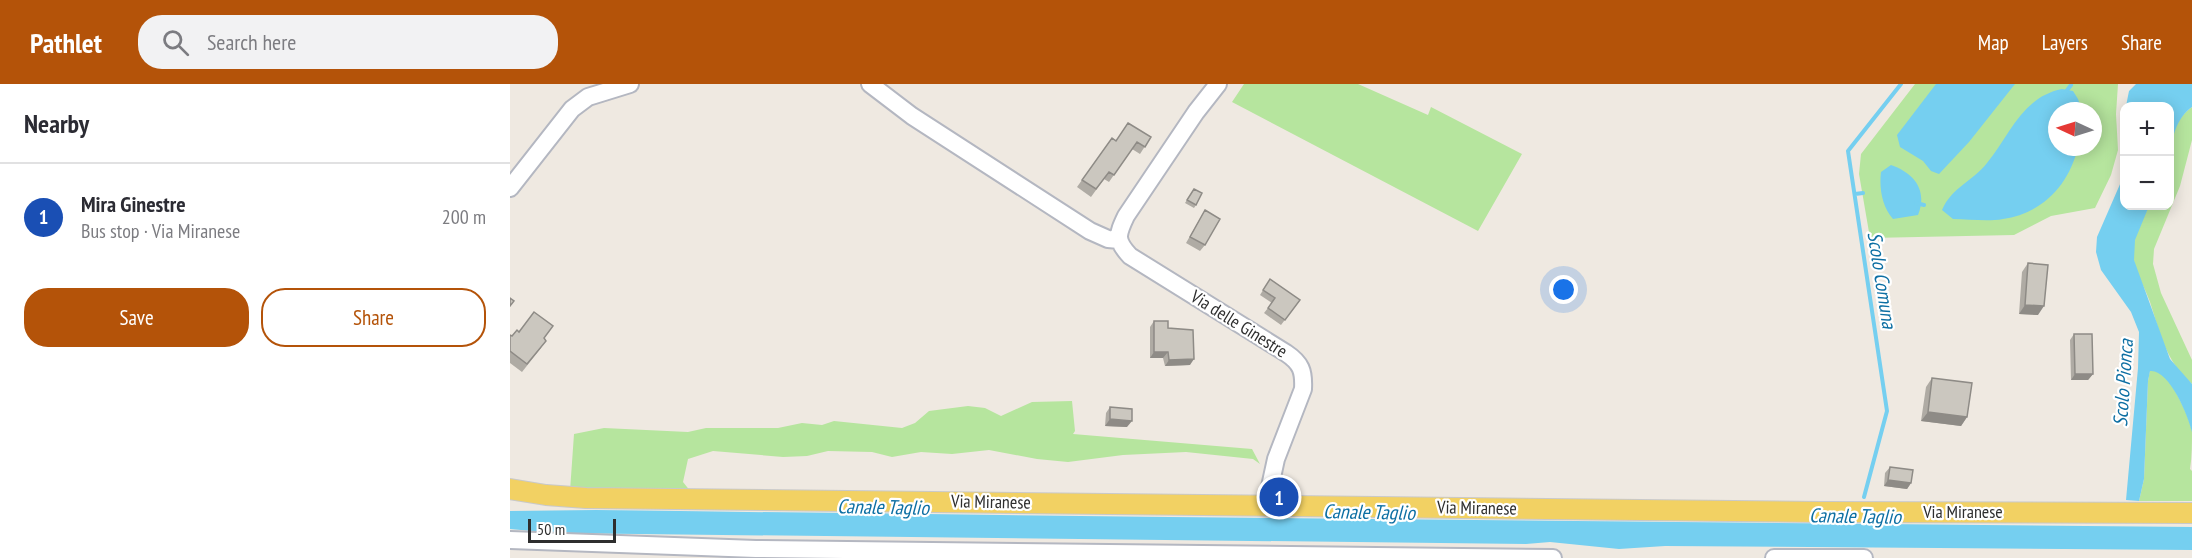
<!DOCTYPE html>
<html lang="en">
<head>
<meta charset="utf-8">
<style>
  :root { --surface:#fff; --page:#f2f2f3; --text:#2b2b33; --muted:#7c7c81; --line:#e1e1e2; --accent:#b45309 }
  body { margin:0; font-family:"PT Sans Narrow",sans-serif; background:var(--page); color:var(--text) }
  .controls { position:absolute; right:18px; top:18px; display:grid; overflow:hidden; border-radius:12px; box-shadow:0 3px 15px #0003 }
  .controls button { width:54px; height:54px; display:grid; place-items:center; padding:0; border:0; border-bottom:2px solid var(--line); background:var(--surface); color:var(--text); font:30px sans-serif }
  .compass { position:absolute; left:1538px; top:18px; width:54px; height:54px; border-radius:50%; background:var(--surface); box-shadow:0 3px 15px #0003; rotate:274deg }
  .scale { position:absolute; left:18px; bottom:15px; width:88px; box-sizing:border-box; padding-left:6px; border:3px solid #2e2e2e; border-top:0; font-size:16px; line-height:21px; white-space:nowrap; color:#2e2e2e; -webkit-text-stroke:4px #fff; paint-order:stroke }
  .you { position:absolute; left:1054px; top:206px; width:21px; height:21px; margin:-15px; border:4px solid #fff; border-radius:50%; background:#1a73e8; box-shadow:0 0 0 9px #1a73e833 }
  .badge { display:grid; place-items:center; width:39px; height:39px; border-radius:50%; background:var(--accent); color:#fff; font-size:20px; font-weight:700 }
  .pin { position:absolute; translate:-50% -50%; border:3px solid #fff; box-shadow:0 2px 6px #0006 }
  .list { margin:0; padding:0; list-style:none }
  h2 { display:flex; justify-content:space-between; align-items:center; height:78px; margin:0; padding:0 24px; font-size:26px }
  h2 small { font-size:20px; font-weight:400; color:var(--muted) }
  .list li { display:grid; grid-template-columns:39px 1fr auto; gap:18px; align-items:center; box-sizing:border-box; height:108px; padding:0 24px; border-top:2px solid var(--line) }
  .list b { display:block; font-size:22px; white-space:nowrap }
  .list p { margin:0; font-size:20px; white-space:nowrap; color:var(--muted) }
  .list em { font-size:20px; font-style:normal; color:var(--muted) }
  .actions { display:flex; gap:12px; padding:18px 24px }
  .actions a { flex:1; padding:14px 0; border:2px solid var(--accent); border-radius:24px; text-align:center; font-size:21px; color:var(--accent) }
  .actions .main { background:var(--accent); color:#fff }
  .icon { flex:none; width:33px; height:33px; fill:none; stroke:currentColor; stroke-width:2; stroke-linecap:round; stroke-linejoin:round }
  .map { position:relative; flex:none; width:1682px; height:474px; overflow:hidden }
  header { display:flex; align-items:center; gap:36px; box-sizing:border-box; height:84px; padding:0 30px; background:var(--accent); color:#fff }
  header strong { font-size:28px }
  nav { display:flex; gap:33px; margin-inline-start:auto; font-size:21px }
  .search { width:420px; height:54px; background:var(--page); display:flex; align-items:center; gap:15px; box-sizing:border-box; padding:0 21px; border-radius:24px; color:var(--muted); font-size:22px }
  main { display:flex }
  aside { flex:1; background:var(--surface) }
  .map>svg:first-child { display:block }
  .green { fill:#b6e59e; fill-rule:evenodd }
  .water { fill:#75cff0 }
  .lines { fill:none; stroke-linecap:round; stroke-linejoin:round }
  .stream { stroke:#75cff0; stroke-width:4 }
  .minor-casing { stroke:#b4b7c1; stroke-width:20 }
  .major-casing { stroke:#c9c9c9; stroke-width:22 }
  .minor { stroke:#fff; stroke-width:16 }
  .major { stroke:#f2d163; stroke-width:20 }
  .wall { fill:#afaba4 }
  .shaded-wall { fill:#8e8b86 }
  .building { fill:#cbc7bf; stroke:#8e8b86; stroke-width:1.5 }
  .labels { text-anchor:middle; stroke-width:4.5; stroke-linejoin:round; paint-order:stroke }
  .street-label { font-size:18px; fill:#2e2e2e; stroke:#fff }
  .water-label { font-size:20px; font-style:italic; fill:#0d6fa3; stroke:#fff }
</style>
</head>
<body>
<header>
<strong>Pathlet</strong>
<div class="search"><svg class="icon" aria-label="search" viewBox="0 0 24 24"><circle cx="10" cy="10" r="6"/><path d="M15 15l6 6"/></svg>Search here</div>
<nav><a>Map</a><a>Layers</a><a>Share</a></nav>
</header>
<main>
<aside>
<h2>Nearby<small></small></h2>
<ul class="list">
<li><span class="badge" style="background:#1a4fb4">1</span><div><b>Mira Ginestre</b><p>Bus stop · Via Miranese</p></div><em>200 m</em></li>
</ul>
<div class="actions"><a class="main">Save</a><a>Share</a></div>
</aside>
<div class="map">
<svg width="1682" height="474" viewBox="0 0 1682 474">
  <rect width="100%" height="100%" fill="#efe9e1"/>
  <!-- green -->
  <path class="green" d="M734,0h114l70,31 3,-8 91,47 -44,77 -246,-129z
    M1405,0h203l-2,30 2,36 -7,25 -16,33 -44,8 -37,19 -144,3 -11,-64 2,-20zM1547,27h36v36h-36z
    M1682,23v33l-12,46 -26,63 -1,15 8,29 31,67v24c-26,-22 -32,-51 -42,-82 -6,-17 -18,-34 -17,-53 1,-15 10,-30 16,-43h21c0,-32 -8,-78 22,-99z
    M1640,286c5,0 10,0 13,4 11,11 26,42 29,57 0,12 0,26 -2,38l2,2v30h-53l5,-22 4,-98z
    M562,317l3,30 -2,3 179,15 8,15 -7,-5 -67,-7 -63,3 -55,7 -31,-3 -48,-9 -37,4 -31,-2 -29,5 -20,-5 -44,-1 -21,5 -24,1 -70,-6 -25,8 -5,23 8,10 -121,-1 4,-57 30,-6 84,4 18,-4h72l24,-5 20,2 12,-4 68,7 13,-5 14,-12 39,-5 17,2 16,8 31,-14z"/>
  <!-- water -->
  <path class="water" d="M1426,0h79l-46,58 -30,32 -8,-3 -8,-10 -23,-14 -3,-12z
    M1626,0h56v23c-15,11 -18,26 -22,43v-44h-44l3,-15z
    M1552,5l11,2 5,8 4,12h-25v36h21c-9,38 -35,66 -75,72 -16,3 -34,0 -50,0l-11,-9c10,-23 31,-29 45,-47 23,-28 35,-66 75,-74z
    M1381,81c23,8 37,25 27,50l-25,4c-11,-12 -14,-31 -12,-47z
    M1614,91v31h25l-14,34 -1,20 36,99 22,25v48c-4,-17 -23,-63 -42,-61l-2,10 -4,98 -5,22 -13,-1 12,-132 1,-36 -8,-20 -30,-42 -5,-18 1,-15z
    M86,426c532,7 1064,12 1596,17v23l-527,-4 -46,3 -69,-7 -24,2 -972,-11 -44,-4v-18z"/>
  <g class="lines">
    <!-- stream -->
    <path class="stream" d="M1555,9l6,-8
      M1345,110l8,-1
      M1406,119l8,2
      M1354,413l23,-86 -39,-260 53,-67"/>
    <!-- minor casing -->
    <g class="minor-casing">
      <path id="minor" d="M360,0l42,32 178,115 18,8 11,1
        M708,0l-22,28 -70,104c-9,19 -11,24 4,40l156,97c15,10 18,18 17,36l-27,70 -10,46
        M0,104l62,-79 16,-12 42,-13
        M0,456l246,9 797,9
        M1264,474h90"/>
    </g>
    <!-- major casing -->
    <g class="major-casing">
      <path id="major" d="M0,405l36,6 40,3 1234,14 372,1"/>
    </g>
    <!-- minor -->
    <use href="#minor" class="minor"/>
    <!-- major -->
    <use href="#major" class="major"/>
  </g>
  <!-- wall -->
  <path class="wall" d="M641,53l-11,17 -8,-5 -23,33 -5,-3 -13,18 -14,-10 35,-49 4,2z
    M684,105l2,16 -2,3 -9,-5z
    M695,126v35l-5,6 -14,-8z
    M1518,179l10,52 -19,-1 3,-42z
    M760,195l30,21 -19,25 -17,-12 8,-10 -12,-8z
    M644,237l14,7 22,37 -25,1 -2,-8h-13v-31z
    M9,248l25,7 -3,9 -19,24 -12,-9v-28l2,1z
    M1564,250l19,40 -5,6h-17l-1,-40z
    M1422,294l35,39 -6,9 -40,-5 5,-34z
    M600,323l17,20 -22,-1 1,-13z
    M1380,383l21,16 -4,6 -23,-3 1,-13z"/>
  <!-- shaded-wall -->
  <path class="shaded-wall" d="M1515,221l19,1 -6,9 -19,-1z
    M644,268h14l-5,6h-13z
    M684,275l-4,6 -25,1 4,-6z
    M1565,290h18l-5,6h-17z
    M1418,328l39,5 -6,9 -40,-5z
    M600,335l22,2 -5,6 -22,-1z
    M1378,396l23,3 -4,6 -23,-3z"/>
  <!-- building -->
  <path class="building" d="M618,39l23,14 -6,10 -8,-5 -23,33 -5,-3 -13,17 -14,-9 30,-42 4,3z
    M684,105l8,4 -6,12 -9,-5z
    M695,126l15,9 -15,26 -15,-8z
    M1518,179l20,2 -4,41 -19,-1z
    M760,195l30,21 -15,20 -17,-12 7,-10 -12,-8z
    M0,214l4,3 -4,5z
    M24,228l19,14 -9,12 2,3 -19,23 -17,-13v-16l2,1 5,-6 2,2z
    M644,237h14v7l25,2 1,29 -25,1 -1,-8h-14z
    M1564,250h18l1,40h-18z
    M1422,294l40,5 -5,34 -39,-5z
    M600,323l22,2v12l-22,-2z
    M1380,383l23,3 -2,13 -23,-3z"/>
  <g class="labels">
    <!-- street labels -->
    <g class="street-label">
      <text transform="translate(729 240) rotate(32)" y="6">Via delle Ginestre</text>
      <text transform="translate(481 418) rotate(1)" y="6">Via Miranese</text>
      <text transform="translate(967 424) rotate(1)" y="6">Via Miranese</text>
      <text x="1453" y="434">Via Miranese</text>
    </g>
    <!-- water labels -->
    <g class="water-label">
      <text transform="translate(1372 196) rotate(81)" y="7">Scolo Comuna</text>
      <text transform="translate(1613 299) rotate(-86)" y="7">Scolo Pionca</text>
      <text transform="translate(373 423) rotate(1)" y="7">Canale Taglio</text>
      <text transform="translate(859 428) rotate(1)" y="7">Canale Taglio</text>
      <text transform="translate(1345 432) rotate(1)" y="7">Canale Taglio</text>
    </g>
  </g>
</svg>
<div class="controls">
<button>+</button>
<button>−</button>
</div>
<svg class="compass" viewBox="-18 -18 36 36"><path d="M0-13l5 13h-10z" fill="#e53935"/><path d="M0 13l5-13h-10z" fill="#7c7c81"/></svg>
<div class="scale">50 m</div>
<div class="you"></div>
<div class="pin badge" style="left:769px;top:413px;background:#1a4fb4">1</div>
</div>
</main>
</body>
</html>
